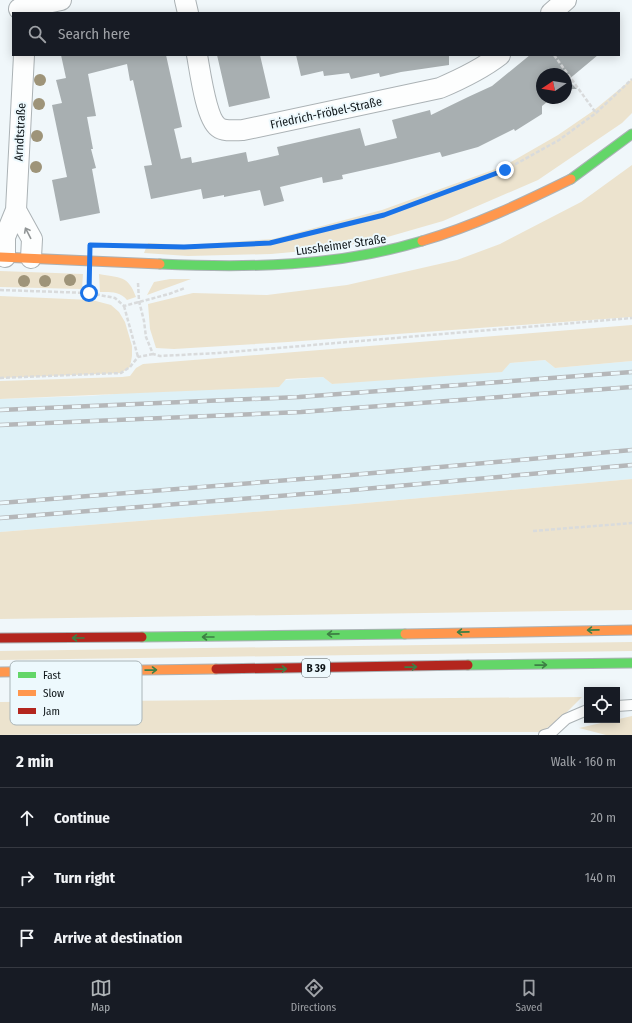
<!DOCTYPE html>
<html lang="en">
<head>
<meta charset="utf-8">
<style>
  :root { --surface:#171b24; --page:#242831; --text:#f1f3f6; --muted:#9ea1a6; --line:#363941; --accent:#aeb3b6 }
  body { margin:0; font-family:"Fira Sans Condensed",sans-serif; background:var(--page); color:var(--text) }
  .controls { position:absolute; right:12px; bottom:12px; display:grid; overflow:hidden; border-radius:0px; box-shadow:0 2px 10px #0003 }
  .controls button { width:36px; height:36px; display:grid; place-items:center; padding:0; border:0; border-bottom:1px solid var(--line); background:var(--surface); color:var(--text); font:20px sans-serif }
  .compass { position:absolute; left:536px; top:68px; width:36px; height:36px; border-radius:50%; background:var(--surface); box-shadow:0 2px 10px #0003; rotate:258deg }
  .stop { position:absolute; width:12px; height:12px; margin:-9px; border:3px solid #1a73e8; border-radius:50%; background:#fff }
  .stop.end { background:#1a73e8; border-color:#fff; box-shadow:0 1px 4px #0008 }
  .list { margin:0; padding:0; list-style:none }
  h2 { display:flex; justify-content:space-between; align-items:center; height:52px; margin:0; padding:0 16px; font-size:17px }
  h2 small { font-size:13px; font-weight:400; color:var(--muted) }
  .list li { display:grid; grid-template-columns:26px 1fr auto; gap:12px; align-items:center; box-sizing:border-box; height:60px; padding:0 16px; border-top:1px solid var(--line) }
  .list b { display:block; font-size:15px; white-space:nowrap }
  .list em { font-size:13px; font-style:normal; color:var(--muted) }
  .icon { flex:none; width:22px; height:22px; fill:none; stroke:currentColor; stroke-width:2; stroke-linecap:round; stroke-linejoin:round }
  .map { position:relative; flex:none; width:632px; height:735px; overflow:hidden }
  .search { position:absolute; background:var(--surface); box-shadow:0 2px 10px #0003; left:12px; right:12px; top:12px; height:44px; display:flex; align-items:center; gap:10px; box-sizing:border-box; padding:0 14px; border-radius:0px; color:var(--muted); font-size:15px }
  .sheet { height:232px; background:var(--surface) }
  nav { display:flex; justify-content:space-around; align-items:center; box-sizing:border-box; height:56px; border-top:1px solid var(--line); background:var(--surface); font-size:11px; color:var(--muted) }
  nav a { display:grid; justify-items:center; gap:2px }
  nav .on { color:var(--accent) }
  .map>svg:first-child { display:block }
  .built { fill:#def1f7 }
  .green { fill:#ece3ce }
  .building { fill:#a8afb1 }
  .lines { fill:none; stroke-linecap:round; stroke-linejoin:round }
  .lane-casing { stroke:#abb2b5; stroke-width:12 }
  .street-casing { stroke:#abb2b5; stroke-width:22 }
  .fast-casing { stroke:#abb2b5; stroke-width:11 }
  .slow-casing { stroke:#abb2b5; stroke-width:11 }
  .jam-casing { stroke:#abb2b5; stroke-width:11 }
  .path { stroke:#d9dbdc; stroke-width:2.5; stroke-dasharray:4 2; stroke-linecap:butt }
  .lane { stroke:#fdfefe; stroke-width:10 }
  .street { stroke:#fdfefe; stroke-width:20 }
  .fast { stroke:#63d668; stroke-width:9 }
  .slow { stroke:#ff974d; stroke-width:9 }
  .jam { stroke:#b3261e; stroke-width:9 }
  .rail-casing { stroke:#b5b7b9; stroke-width:4.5 }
  .rail { stroke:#edf9fd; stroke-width:3; stroke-dasharray:9; stroke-linecap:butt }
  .tree { fill:#9e9479 }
  .oneway { stroke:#919596 }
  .oneway2 { stroke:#3d7f44 }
  .route { stroke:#1a73e8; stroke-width:5 }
  .labels { text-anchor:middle; stroke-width:4; stroke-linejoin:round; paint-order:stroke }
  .shield { fill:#edf9fd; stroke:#51595d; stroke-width:1 }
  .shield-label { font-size:11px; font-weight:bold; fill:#0e1518 }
  .street-label { font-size:12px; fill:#0e1518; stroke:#edf9fd }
  .key { fill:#edf9fd; stroke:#aab5b8; stroke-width:1 }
  .key-label { font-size:11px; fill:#0e1518 }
</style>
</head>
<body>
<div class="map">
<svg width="632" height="735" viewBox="0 0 632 735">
  <rect width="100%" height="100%" fill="#f0f7fa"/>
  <!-- built -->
  <path class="built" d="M545,360l10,8 77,-7v118l-289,26 -343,27v-133l90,-3 233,-19 9,7 178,-21z"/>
  <!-- green -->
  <path class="green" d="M632,79v34l-10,10 -84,57 -95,41 -66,19 -51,9 -55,5 -83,2 -44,-3 4,-10 36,2 89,-6 109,-29 122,-44 54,-31 35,-24z
    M632,165v152l-344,25 -114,7 -18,-1 -6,-19 -2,-25 45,-11 74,2 80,-10 110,-25 43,-16 81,-42z
    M0,271l83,3 -1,15 -82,-2z
    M99,274c21,4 29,1 37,23l-9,3c-7,-9 -18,-8 -27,-8z
    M170,279h21l-44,16 7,-13z
    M0,296l92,4 19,5 8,7 6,10 7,24v10l-2,11 -9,6 -121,5z
    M632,325v36l-77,7 -10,-8 -35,3 -8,9 -170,12 -9,-7 -37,2 -7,8 -279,12v-18l122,-4 8,-1 6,-8 7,-4z
    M632,479v131l-632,9v-87l343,-27z
    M632,642v9l-632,9v-9z
    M582,697l-22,22 -19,13h-279l-262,3v-33z
    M632,716v19h-26l-27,-7z"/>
  <!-- building -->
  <path class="building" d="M61,55h105l16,72 -8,2 7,30 10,-2 1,6 54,-11 2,10 31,-7 -2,-8 83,-19 5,18 32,-8 -5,-18 38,-10 1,5 37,-18 24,-11 38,-31h68l-30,25 9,9h-11v-15h-24v24h10l-10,8v8l-27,17 -1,-2 -36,18 -36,10 -2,-5 -49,12 -49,11 1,4 -20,4 -1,-6 -42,10 4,14 -20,5 -4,-16 -36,7v-2l-21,4 -2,-10 -50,10 -7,-33 8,-1 -19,-85 -3,1 -3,-17 -39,10 8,42 -9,1 6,32h-2l5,19 -4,1 8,44 -40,8 -8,-41 15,-3 -15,-72 10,-2 -6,-23 10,-2z
    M217,55h43l10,43 -41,9z
    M296,55h153v10l-48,7 -21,5 -1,-4 -28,6 -2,-6 -25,3 -1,-5 -22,5z"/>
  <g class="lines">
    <!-- lane casing -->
    <g class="lane-casing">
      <path id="lane" d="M617,706l15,-1
        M544,735l7,-2 15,-14 21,-9"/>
    </g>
    <!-- street casing -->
    <g class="street-casing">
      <path id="street" d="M185,0l3,13
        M19,9l42,-9
        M551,13l15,-13
        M197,55c3,16 9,63 21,72 6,5 18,3 25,3l197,-42c21,-9 42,-19 60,-33
        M16,210l16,29 -1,19
        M5,257v-20l11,-27 8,-155"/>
    </g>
    <!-- fast casing -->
    <g class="fast-casing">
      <path id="fast" d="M571,179l61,-45
        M160,264c88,4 176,3 262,-23
        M142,637l263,-3
        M468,665l164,-2"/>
    </g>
    <!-- slow casing -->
    <g class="slow-casing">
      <path id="slow" d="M422,241c52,-15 100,-38 149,-62
        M0,257l160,7
        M405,634l227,-4
        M0,672l216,-3"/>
    </g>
    <!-- jam casing -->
    <g class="jam-casing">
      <path id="jam" d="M0,638l142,-1
        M216,669l252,-4"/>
    </g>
    <!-- path -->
    <path class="path" d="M554,55l42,58
      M270,243l114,-28 121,-45 54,-30 37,-27 36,-34
      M138,283l1,18 5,20 2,16 7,17 7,2 58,-3 414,-35
      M0,290l89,3 26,5 9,8 45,-12 16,-6
      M89,293v-12
      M124,306l14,51
      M0,378l121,-5 9,-6 8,-10 15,-3
      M533,531l99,-8"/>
    <!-- lane -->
    <use href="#lane" class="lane"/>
    <!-- street -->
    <use href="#street" class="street"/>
    <!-- fast -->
    <use href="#fast" class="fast"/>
    <!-- slow -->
    <use href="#slow" class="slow"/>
    <!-- jam -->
    <use href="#jam" class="jam"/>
    <!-- rail casing -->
    <g class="rail-casing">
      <path id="rail" d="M0,410l299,-13 333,-25
        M0,425l301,-13 331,-25
        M0,503l340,-27 292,-26
        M0,518l341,-27 291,-26"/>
    </g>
    <!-- rail -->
    <use href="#rail" class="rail"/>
  </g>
  <!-- trees -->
  <g class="tree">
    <circle cx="40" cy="80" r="6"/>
    <circle cx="39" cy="104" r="6"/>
    <circle cx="37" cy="136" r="6"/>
    <circle cx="36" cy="167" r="6"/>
    <circle cx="70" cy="280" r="6"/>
    <circle cx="24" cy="281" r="6"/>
    <circle cx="45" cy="281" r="6"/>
  </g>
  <!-- one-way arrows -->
  <defs><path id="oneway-shaft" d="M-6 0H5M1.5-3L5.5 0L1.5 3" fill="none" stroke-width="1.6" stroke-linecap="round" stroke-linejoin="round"/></defs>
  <use class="oneway" href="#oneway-shaft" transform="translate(28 233) rotate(-117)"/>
  <g class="oneway2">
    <use href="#oneway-shaft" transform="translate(593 630) rotate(179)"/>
    <use href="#oneway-shaft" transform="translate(463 632) rotate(179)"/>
    <use href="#oneway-shaft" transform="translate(333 634) rotate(179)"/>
    <use href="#oneway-shaft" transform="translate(208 637) rotate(180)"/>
    <use href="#oneway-shaft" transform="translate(78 638) rotate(180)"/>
    <use href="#oneway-shaft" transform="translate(541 665) rotate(-1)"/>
    <use href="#oneway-shaft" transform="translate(411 667) rotate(-1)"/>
    <use href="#oneway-shaft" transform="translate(281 669) rotate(-1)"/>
    <use href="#oneway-shaft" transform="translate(151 670) rotate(-1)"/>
  </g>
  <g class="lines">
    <!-- route -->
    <path class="route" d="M89,293l1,-48 94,2 86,-4 114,-28 121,-45"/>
  </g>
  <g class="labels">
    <!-- shield labels -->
    <rect class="shield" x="302" y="659" width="28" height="18" rx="3"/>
    <g class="shield-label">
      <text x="316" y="672">B 39</text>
    </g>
    <!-- street labels -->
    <g class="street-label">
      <text transform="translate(326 113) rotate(-12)" y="4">Friedrich-Fröbel-Straße</text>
      <text transform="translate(20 132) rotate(-87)" y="4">Arndtstraße</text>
      <text transform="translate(341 245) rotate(-8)" y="4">Lussheimer Straße</text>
    </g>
  </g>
  <!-- legend -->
  <rect x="10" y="661" width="132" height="64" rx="6" class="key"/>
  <rect x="18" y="672" width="18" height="6" fill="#63d668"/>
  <rect x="18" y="690" width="18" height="6" fill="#ff974d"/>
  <rect x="18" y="708" width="18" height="6" fill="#b3261e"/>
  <g class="key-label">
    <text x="43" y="679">Fast</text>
    <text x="43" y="697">Slow</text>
    <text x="43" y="715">Jam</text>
  </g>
</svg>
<div class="controls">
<button><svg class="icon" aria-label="locate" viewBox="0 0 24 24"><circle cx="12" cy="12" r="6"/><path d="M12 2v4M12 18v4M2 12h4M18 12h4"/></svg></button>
</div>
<svg class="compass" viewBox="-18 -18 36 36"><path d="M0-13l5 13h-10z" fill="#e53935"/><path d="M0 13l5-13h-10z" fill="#9ea1a6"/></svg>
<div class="stop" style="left:89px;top:293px"></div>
<div class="stop end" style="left:505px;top:170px"></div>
<div class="search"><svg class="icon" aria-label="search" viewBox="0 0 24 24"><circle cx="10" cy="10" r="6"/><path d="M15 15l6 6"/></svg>Search here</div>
</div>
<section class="sheet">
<h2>2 min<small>Walk · 160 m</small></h2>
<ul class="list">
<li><svg class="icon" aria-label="ahead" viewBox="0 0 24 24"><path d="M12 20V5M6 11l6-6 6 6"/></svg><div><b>Continue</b></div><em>20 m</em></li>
<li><svg class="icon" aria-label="right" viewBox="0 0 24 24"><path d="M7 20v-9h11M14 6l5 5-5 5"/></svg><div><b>Turn right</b></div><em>140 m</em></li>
<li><svg class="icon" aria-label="arrive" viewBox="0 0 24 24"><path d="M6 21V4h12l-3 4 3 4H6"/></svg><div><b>Arrive at destination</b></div></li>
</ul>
</section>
<nav>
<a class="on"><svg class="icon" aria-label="map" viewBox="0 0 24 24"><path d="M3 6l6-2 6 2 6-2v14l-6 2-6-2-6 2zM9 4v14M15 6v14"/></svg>Map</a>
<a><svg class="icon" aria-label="directions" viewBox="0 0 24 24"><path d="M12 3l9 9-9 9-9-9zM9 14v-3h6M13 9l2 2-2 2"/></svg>Directions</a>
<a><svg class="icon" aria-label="saved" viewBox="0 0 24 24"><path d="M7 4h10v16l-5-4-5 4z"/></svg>Saved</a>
</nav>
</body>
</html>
